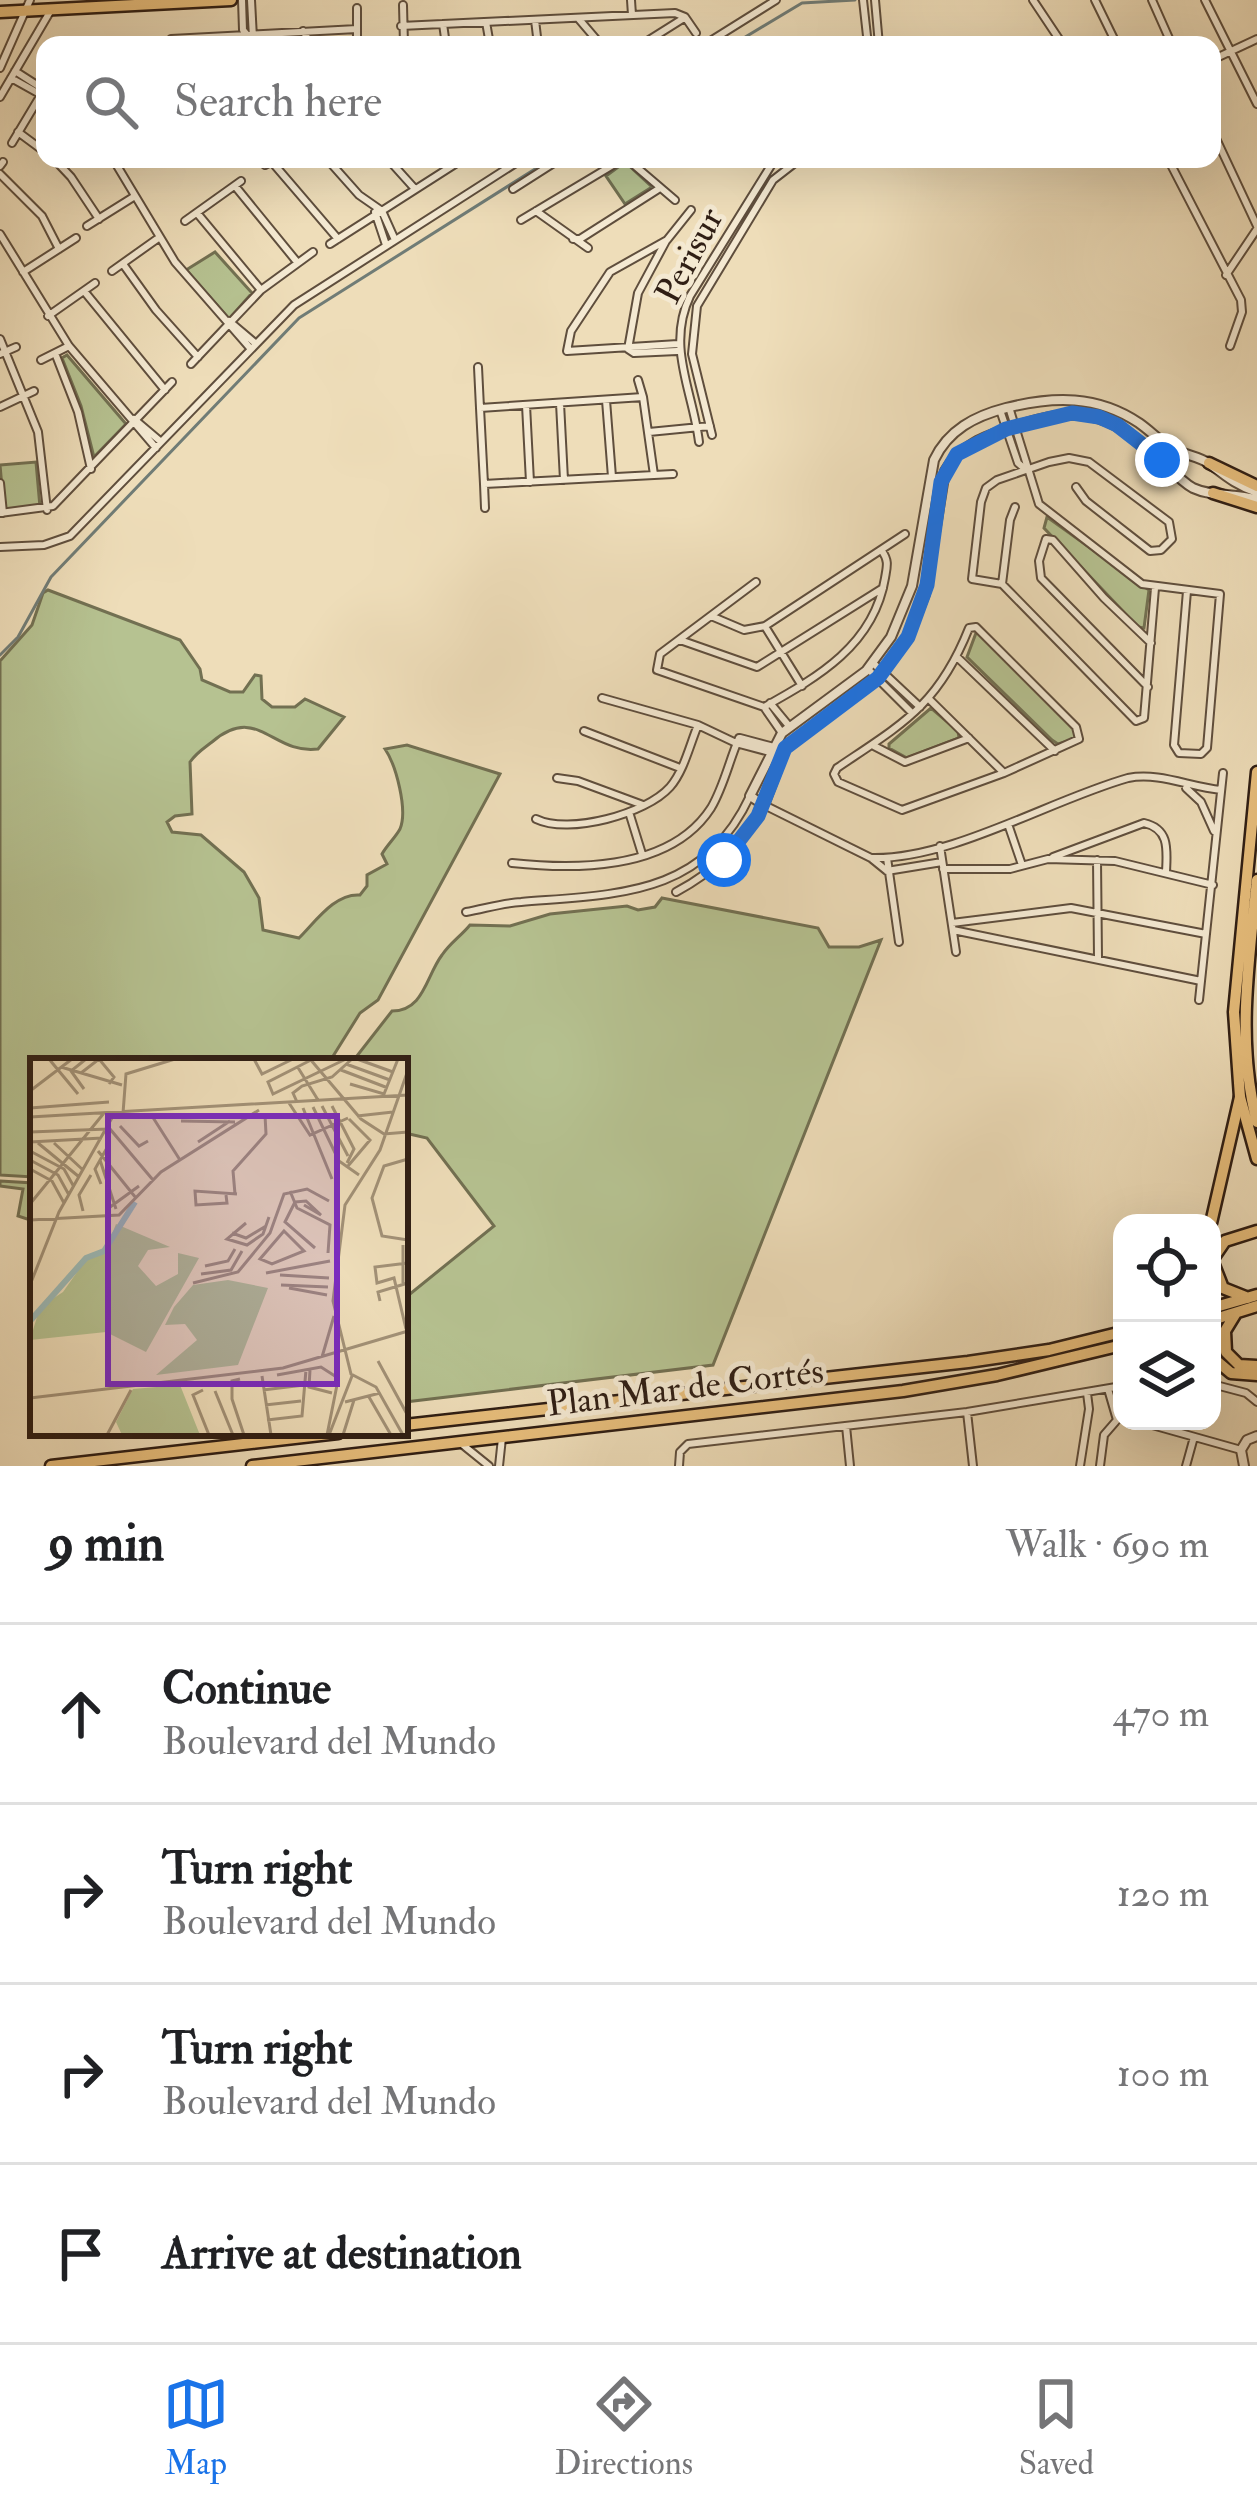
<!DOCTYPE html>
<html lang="en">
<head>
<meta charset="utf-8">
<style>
  :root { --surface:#fff; --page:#f2f2f2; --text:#202124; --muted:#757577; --line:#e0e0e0; --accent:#1a73e8 }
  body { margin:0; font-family:"IM FELL Double Pica",serif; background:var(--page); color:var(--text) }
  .controls { position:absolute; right:36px; bottom:36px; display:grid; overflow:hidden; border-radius:24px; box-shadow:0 12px 48px #0002 }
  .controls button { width:108px; height:108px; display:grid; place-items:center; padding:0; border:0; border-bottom:3px solid var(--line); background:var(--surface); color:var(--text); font:60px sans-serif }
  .stop { position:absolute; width:36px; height:36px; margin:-27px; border:9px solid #1a73e8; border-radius:50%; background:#fff }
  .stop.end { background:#1a73e8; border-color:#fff; box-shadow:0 3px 12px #0008 }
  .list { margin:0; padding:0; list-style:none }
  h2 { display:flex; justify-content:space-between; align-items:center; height:156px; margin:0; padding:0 48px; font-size:51px }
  h2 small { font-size:39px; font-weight:400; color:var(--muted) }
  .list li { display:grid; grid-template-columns:78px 1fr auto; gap:36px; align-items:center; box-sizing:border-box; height:180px; padding:0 48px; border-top:3px solid var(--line) }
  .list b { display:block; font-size:45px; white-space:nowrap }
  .list p { margin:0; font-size:39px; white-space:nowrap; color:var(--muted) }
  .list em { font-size:39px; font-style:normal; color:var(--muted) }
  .icon { flex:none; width:66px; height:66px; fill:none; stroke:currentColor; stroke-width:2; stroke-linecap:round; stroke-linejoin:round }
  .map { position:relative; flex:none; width:1257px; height:1466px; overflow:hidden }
  .search { position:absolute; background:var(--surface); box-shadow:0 12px 48px #0002; left:36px; right:36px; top:36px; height:132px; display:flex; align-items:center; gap:30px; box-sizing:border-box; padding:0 42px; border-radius:24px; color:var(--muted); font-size:45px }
  .sheet { height:876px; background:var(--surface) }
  nav { display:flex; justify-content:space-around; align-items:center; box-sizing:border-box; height:168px; border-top:3px solid var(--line); background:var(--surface); font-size:33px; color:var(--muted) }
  nav a { display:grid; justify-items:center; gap:6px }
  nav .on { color:var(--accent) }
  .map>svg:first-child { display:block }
  .green { fill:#b6c291; stroke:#727052; stroke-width:3 }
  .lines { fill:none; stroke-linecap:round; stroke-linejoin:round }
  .stream { stroke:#707c76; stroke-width:3 }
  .minor-casing { stroke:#5f4e3d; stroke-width:10 }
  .tertiary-casing { stroke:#5f4e3d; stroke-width:12 }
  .primary-casing { stroke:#2f1e14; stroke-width:15 }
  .trunk-casing { stroke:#2f1e14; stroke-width:15 }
  .minor { stroke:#f4e9d2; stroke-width:6 }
  .tertiary { stroke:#f4e9d2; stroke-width:8 }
  .primary { stroke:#e7be7c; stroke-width:10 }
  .trunk { stroke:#e7be7c; stroke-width:10 }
  .route { stroke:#1a73e8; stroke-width:15 }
  .labels { text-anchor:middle; stroke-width:10; stroke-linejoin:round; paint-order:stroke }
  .street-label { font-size:36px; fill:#2f1e14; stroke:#f4e9d2 }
  .inset-river { fill:none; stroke:#9cbab7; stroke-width:6 }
  .inset-road { fill:none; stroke:#a29177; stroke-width:3 }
  .view { fill:#7b2cbf; fill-opacity:0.15; stroke:#7b2cbf; stroke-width:6 }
  .inset-edge { fill:none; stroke:#2f1e14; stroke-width:6 }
</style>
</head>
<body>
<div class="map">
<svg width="1257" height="1466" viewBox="0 0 1257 1466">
  <rect width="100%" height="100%" fill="#eeddb9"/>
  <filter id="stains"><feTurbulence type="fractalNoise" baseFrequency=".00167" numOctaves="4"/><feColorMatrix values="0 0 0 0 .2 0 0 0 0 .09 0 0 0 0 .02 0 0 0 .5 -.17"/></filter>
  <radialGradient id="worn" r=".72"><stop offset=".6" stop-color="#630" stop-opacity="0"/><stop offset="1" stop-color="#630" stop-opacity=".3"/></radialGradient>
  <!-- green -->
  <path class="green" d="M625,162l27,25 -27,17 -19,-28z
    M215,252l37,41 -23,26 -43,-49z
    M67,355l59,69 -32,33 -13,-51 -19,-48z
    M36,462l4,45 -36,4 -4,-46z
    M1047,517l102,73 -5,38 -6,-1 -94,-99z
    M48,590l132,50 20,29 2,11 28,12h13l12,-17 6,1 1,23 10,8h23l10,-8 39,18 -26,32c-46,6 -60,-46 -106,-7 -9,7 -15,10 -22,20l2,52 -17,2 -8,6 5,10 29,3 43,37 15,26 4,32 36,8c17,-17 36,-45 61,-43l7,-9v-11l20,-11 -5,-10c5,-9 13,-16 18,-25 8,-19 -4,-64 -15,-80l22,-4 93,29 -122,226 -18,13 -30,48h-297v116l-33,-2v-514l32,-36 11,-32z
    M981,631l94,99v9l-17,5 -6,-4 -85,-83 9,-24z
    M931,708l27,23 1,7 -52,20 -18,-10v-4z
    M662,898l156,30 11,19h30l22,-7 -168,425 -308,37v-104l89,-72 -67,-88 -22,-5v-72h-52l39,-50c32,0 34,-35 50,-56 8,-12 19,-19 28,-30l40,1 40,-12 77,-8 11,4 17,-3z
    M0,1181l33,2v38l-15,-5 5,-27 -23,-3z"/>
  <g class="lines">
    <!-- stream -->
    <path class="stream" d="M732,45l70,-42 53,-3
      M0,655l18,-18 33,-60 248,-259 252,-159"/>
    <!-- minor casing -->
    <g class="minor-casing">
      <path id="minor" d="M242,0l1,30 13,15
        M251,0l2,38
        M631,0l1,15
        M863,0l5,45
        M875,0l4,45
        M1033,0l30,45
        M1095,0l22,45
        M1152,0l20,45
        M1205,0l52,104
        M403,5l1,40
        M357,8v37
        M578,18l23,27
        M535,20l3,25
        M486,22l4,23
        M443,24l3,21
        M401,26l274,-13 10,4 11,16
        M303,31l9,14
        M171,39l186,-10
        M75,45l50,-3 8,3
        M641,45l43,-27
        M704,45l72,-45
        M1212,60l45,-21
        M0,68l30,-68
        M15,71l28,18
        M11,78l34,19
        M0,97l51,-87
        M1212,130l45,96
        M18,132l27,20
        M12,143l33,-55
        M54,159l17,18 28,42
        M113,159l62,103 75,86
        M170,159l5,3 8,-3
        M327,159l32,36 23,16 13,29
        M388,159l27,30
        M627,159l48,41
        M1168,159l73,141 1,12 -12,34
        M272,162l66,77
        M265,165l12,-6
        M0,166l3,-4
        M0,174l42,42 17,33
        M235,186l62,76
        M513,189l47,-30
        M536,211l52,37
        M375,212l11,33
        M197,213l64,77
        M521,220l102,-61
        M185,221l56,-40
        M87,226l48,-30
        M0,234l69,112 87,102
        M573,239h7l80,-51
        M330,244l133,-85
        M123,264l33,46 42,47
        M112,271l45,-32
        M23,272l53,-34
        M1226,275l31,-46
        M84,291l81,99
        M48,316l47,-33
        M229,321l26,22
        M0,339l38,93 9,78
        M678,344l-111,7 4,-20 39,-59 57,-32 24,-30
        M628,349l10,-56 28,-52
        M628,349l6,4 43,-2
        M55,353l23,59 13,57
        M0,354l16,-7
        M41,360l28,-14
        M191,364l70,-74 52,-38
        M478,367l2,41
        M638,380l5,17
        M643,397l11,78 -170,9 -4,-76z
        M606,400l6,77
        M560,403l4,77
        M526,405l4,77
        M0,407l34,-16
        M1009,407l30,97 103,80 78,10 -13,154 -6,6 -22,-1 -5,-8 13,-154
        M1000,410l18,53 7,6
        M134,419l26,22
        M649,432l61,-6
        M712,435l-20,-81 5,-48 76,-126 27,-21
        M699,442c-6,-51 -33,-95 -9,-146l85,-137
        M654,475l19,-1
        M0,483l3,30
        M484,484l1,24
        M1076,487l10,14 64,50 11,-1 11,-11 -3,-17 -80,-60 -20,-4 -20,4 -52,18 -11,8 -5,14 -9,77 30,5 134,137 8,-3 11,-130
        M0,513l53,-7 119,-124
        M0,547l44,-2 26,-9 224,-231 228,-146
        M756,582l-96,72 -3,16 107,37c54,-30 110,-62 121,-129 2,-12 4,-17 -3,-27
        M1002,584l8,-64 5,-13
        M711,616l33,14 21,-4 140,-92
        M976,627l100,100 3,12 -75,34 -102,37 -64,-28 -4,-8 3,-6c65,-44 101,-62 132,-140z
        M766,628l36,58
        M680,640l77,27 126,-79
        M958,658l97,93
        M873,663l47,44
        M868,669l44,44
        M1148,687l-107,-109 -2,-17 7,-22 7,1 51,58 47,45
        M602,698l96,27 38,18 45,12
        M930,700l74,73
        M770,703l19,23
        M764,707l18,26
        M584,731l96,37
        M740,738l34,9
        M874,746l31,16 64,-24
        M557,778l21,3 65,24
        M1186,788l15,14 13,29
        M629,812l13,42
        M536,819c33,16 110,-5 134,-32 14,-16 20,-43 28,-62
        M1008,824l14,41
        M940,846l16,106
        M1053,857l91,-34c26,6 23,27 22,49
        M871,858c80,2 179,-58 257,-80 32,-6 61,9 93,12
        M887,858l12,84
        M1097,860l1,98
        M512,863c65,7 159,7 199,-55 13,-22 18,-47 28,-70
        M943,869h67l38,-10 67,2 98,24
        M887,871l55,-9
        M676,892c39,-21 68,-48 88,-87l107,53 16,13
        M466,912c18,-3 36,-9 55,-10 96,-8 182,-5 229,-106
        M952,923l119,-15 135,26
        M953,930l248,51
        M1199,1000l24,-227
        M1212,1384l34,9 11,9
        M1108,1389l9,31
        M967,1412l6,54
        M1138,1421l103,29
        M846,1426l4,40
        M463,1445l26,21
        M499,1466l3,-28
        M679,1466l1,-14 8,-8 279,-32 155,-26
        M1080,1466l9,-57 -2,-16
        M1100,1466l4,-31 13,-15
        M1186,1466l8,-29"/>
    </g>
    <!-- tertiary casing -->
    <g class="tertiary-casing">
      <path id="tertiary" d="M1257,492c-19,-6 -31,-16 -47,-28 -13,-9 -29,-9 -42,-18 -10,-7 -19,-16 -29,-23 -42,-28 -85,-27 -133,-15 -31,8 -58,22 -72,52l-22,126 -21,51 -25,34 -84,62 -32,63 14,9 21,-56 93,-71 30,-41 17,-43 20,-123c14,-26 41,-35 68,-44 66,-22 93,-16 145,30 11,10 22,24 35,31 19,9 43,5 64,12
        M1244,1466l-3,-16 6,-10 10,-4"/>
    </g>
    <!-- primary casing -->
    <g class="primary-casing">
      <path id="primary" d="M0,12l231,-12
        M1209,463l48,23
        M1213,493l44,14
        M1257,772l-23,240 6,85 17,62
        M1257,880c-8,81 -21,162 0,242"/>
    </g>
    <!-- trunk casing -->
    <g class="trunk-casing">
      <path id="trunk" d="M1211,1223l29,-126
        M1248,1298l-25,-10 -11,-28 13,-19 32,-10
        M1212,1308l45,-13
        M1236,1313l-11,18 1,21 13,13 18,1
        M1212,1320l45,-14
        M1212,1357l19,16 26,2
        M405,1425l563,-63 81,-12 73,-18
        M51,1466l287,-33
        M252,1466l651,-75 94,-16 125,-30"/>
    </g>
    <!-- minor -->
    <use href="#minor" class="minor"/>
    <!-- tertiary -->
    <use href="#tertiary" class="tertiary"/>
    <!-- primary -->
    <use href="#primary" class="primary"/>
    <!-- trunk -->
    <use href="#trunk" class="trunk"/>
  </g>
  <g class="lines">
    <!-- route -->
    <path class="route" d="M724,860l34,-44 27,-68 93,-70 30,-41 19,-52 14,-103 16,-28 49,-25 66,-16 27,4 18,8 45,35"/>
  </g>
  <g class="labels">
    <!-- street labels -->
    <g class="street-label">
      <text transform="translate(688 255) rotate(-62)" y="13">Perisur</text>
      <text transform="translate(685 1386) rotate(-7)" y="13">Plan Mar de Cortés</text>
    </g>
  </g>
  <!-- overview -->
  <g transform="translate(30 1058)">
    <rect width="378" height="378" fill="#eeddb9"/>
    <path d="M86,166l54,23 -22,3 -10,16 18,20 22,-12v-21l21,5 -53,94 -40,-20 -76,8 10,-33 23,-15 24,-34 18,-6zM198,222l40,8 -30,77 -82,10 41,-35 -12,-16 -20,1 9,-18 19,-22zM150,327l20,50h-78l-6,-13 17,-33z" fill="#b6c291"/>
    <path class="inset-river" d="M0,263l56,-63 18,-7 31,-49"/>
    <path class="inset-road" d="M19,1l29,35M224,1l8,15 31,-15M280,1l51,60 23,15 24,-2M327,1l36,13M281,2l-43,22 5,12 73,-35M316,6l44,16M267,8l21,34M31,9l61,18M311,12l47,18M51,15l18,-14 15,18 -5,7M320,26l34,10 14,-35M54,31l-13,-18 15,-12M0,33l42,-32M267,44l-4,-9 9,-7 30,-9 20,-18M259,45l21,32 38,-17M292,48l26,50M302,48l22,43 -7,14M283,49l26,54 20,14M0,50l79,-6M273,50l29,71M122,58l28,44M327,58l36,-4M0,59l378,-22M151,63l54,1M90,68l19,20 9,-5M80,71l43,51M0,74l78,-3M0,84l72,-4M168,84l32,-21M8,85l40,33M24,85l29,27M0,93l34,18 10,18M68,93l38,47M378,101l-24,7 -12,32 10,38 26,4M0,102l28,15 11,20M70,102l16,49M318,108l22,-26 -21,-21M0,111l22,12 12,22M71,126l-6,-15 13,-23M260,133l7,17 33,17 -2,28M205,136l-2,-23 33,-37 -1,-19M196,137l1,8 -31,2 -1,-14 42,3M265,144l-10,20 30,26M265,144l11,-1 15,14 -17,-10M0,146l74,-91M76,152l33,-24M53,153l-4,-16 12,-20M0,162l89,-5 42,-43 98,-62M216,165l-19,16 20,6 16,-11 6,-17M254,173l20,20 -32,13 -12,-5zM202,175l14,5 20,-12M373,187v38M175,208l23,-5 7,-12M236,215l64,-12M171,216l30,-4 11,-19M250,217l49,3M163,225l45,-11 32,-39 14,-39 23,-5 22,12M0,227l29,-73 54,-96 10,-3 3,-39 49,-15M251,227l47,2M259,230l38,7M350,243l-2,-9 30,-9M376,271l-12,-51 -17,5 -2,-16 33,-4M292,299l12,-41M348,303l30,55M280,312l-1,17 23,6M247,317l44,-8 17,11M232,318l9,59M210,321l-8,2v18l12,36M173,332l-10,5 16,40M233,332l41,-5M185,333l18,44M339,339l22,38M0,340l253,-30 125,-37M315,344l35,-9M235,347l36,-4M237,362l35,-4 4,-46M77,377l24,-45M240,377h39M297,377l10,-50M299,377l23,-59M313,377l11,-35M373,377l-27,-48 -25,-13 -18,-73 12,-96 35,-55 28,-80"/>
    <path class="view" d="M78,58h229v268h-229z"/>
    <rect width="378" height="378" class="inset-edge"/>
  </g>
  <rect width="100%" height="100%" filter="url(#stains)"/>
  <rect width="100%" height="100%" fill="url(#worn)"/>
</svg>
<div class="controls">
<button><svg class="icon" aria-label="locate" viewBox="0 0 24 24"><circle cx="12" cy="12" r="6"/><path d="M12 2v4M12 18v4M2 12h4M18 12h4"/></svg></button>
<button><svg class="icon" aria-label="layers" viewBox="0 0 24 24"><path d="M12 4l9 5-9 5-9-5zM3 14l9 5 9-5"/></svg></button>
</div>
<div class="stop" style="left:724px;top:860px"></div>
<div class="stop end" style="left:1162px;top:460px"></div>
<div class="search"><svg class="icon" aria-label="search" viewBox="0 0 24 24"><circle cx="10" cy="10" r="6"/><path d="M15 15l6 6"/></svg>Search here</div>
</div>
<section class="sheet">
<h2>9 min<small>Walk · 690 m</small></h2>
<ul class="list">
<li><svg class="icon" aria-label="ahead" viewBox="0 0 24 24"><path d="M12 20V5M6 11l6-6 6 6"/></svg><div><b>Continue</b><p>Boulevard del Mundo</p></div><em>470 m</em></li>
<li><svg class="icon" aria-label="right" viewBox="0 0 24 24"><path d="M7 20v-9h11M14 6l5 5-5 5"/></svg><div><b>Turn right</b><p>Boulevard del Mundo</p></div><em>120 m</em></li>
<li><svg class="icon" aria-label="right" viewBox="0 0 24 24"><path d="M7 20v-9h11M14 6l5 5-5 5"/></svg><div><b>Turn right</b><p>Boulevard del Mundo</p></div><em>100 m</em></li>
<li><svg class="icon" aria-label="arrive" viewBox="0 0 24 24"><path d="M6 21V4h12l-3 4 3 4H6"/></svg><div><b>Arrive at destination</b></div></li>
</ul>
</section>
<nav>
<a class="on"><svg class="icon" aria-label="map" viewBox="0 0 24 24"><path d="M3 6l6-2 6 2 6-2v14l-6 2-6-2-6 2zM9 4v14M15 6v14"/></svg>Map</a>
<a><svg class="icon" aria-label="directions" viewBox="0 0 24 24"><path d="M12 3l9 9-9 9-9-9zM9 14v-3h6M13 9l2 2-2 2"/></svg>Directions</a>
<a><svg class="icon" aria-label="saved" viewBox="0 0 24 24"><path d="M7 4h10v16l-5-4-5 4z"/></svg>Saved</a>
</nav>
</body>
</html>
